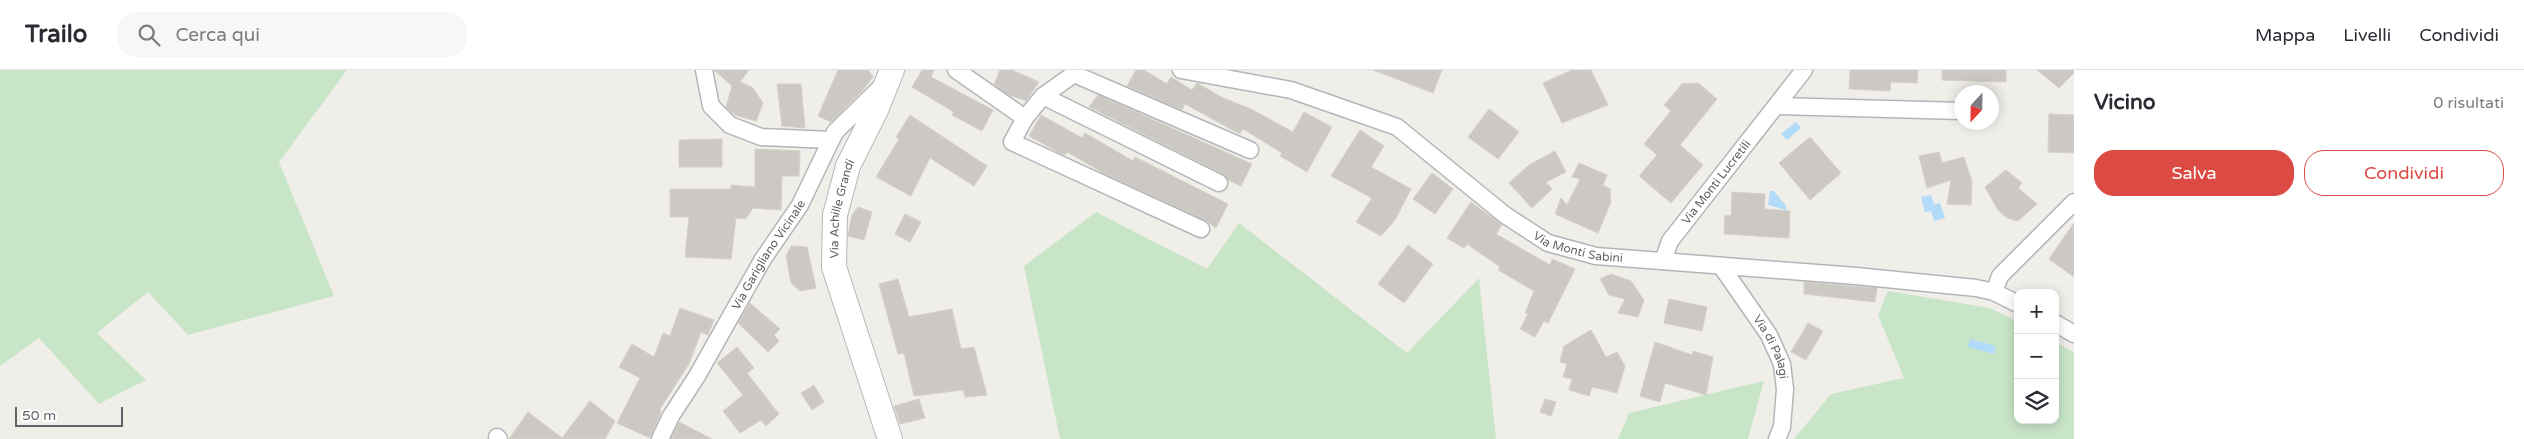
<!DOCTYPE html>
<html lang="it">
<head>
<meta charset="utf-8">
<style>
  :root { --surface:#fff; --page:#f7f7f7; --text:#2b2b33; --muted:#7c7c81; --line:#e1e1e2; --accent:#db4b44 }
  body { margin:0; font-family:"Varela Round",sans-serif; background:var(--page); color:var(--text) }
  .controls { position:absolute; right:15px; bottom:15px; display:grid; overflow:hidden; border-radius:10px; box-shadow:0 2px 12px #0003 }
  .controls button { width:45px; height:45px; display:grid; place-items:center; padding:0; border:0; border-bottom:1px solid var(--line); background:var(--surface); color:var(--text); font:25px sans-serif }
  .compass { position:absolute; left:1954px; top:15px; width:45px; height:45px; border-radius:50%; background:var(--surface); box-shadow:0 2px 12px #0003; rotate:202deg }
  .scale { position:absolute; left:15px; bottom:12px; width:108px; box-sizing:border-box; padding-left:5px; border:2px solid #606367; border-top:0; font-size:14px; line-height:18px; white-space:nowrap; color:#606367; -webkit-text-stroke:4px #fff; paint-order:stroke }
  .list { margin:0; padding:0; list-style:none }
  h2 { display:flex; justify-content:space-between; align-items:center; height:65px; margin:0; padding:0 20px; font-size:21px }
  h2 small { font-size:16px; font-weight:400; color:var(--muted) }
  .actions { display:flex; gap:10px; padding:15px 20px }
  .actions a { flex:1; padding:11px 0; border:1px solid var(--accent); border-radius:20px; text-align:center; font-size:18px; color:var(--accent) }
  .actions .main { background:var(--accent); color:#fff }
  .icon { flex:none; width:28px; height:28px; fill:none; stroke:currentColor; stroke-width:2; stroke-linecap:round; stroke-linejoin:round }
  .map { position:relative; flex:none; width:2074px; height:369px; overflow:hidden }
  header { display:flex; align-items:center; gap:30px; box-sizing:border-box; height:70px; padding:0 25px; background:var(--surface); border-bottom:1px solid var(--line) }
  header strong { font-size:24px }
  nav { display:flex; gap:28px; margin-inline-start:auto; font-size:18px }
  .search { width:350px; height:45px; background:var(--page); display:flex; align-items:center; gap:12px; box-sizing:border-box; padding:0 18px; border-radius:20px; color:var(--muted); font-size:19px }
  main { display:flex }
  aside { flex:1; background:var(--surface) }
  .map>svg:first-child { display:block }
  .green { fill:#c9e5c8 }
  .water { fill:#b1dbf8 }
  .building { fill:#ccc9c5; stroke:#d5d0c7 }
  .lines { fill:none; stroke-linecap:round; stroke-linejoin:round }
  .street-casing { stroke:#b3b5b9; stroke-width:19 }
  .secondary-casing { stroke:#b5b7bb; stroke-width:26 }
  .street { stroke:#fff; stroke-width:16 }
  .secondary { stroke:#fff; stroke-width:24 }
  .labels { text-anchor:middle; stroke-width:4; stroke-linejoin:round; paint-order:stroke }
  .street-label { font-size:12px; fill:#606367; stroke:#fff }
</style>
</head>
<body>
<header>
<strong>Trailo</strong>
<div class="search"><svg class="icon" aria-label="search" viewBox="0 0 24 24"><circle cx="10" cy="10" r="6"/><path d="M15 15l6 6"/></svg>Cerca qui</div>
<nav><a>Mappa</a><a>Livelli</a><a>Condividi</a></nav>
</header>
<main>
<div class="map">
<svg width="2074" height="369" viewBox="0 0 2074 369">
  <rect width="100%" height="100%" fill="#f0eee9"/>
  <!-- green -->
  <path class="green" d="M0,0h347l-68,92 55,134 -146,39 -40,-43 -51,41 49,47 -47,24 -60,-66 -39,28z
    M1096,142l111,57 32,-46 168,130 72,-75 17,161h-436l-36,-173z
    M1888,221l102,17 28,14v98h37v-78l19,10v87h-280l37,-45 73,-16 -26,-63z
    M1764,311l-16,58h-130l11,-26z"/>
  <!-- water -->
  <path class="water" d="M1796,52l5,6 -14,12 -6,-6z
    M1770,121h4l12,15v4l-18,-5z
    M1931,125l3,9 6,-1 5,15 -11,3 -3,-10 -6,1 -4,-15z
    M1970,269l26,7 -2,8 -26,-7z"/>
  <!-- building -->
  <path class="building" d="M714,0h35l-9,12 12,5 11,16 -7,18 -21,-6 -9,-8 6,-21z
    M838,0h30l5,7 -12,15 -30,30 -13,-6z
    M922,0h12l-3,7 62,33 -11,21 -30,-16 2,-3 -42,-25z
    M1000,0h12l27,12 -13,19 -19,-7 -13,-10z
    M1136,0h8l23,14 4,-7 21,13 5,-7 2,1 22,13 30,12 42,23 11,-20 28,15 -25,45 -27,-16 2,-3 -39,-24 -3,5 -55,-30 -3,6 -55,-24z
    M1373,0h69l-9,23z
    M1572,0h19l17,35 -46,18 -19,-40z
    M1850,0h68l-1,13 -26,-1 -1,9 -41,-2z
    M1942,0h64v12l-64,-2z
    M2037,0h37v3l-15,15z
    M1698,13l19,16 -37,46 23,20 -32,38 -32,-27 18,-21 -13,-11 27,-33 -7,-6 18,-21z
    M777,14h24l4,44 -23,-2z
    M1098,25l154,69 -11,22 -13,-6 -5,-6 -134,-67z
    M1489,39l30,23 -21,27 -30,-22z
    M2049,44l25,1v38l-26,-1z
    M910,45l77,51 -13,20 -44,-28 -19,38 -35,-19 23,-38 -3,-2z
    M1041,45l41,23 3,-5 48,28 2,-4 93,47 -12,24 -11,-8 -98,-45 -40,-23 -2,3 -7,-3 -29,-16z
    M1360,60l24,16 -13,21 40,22 -16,31 -14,16 -25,-14 16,-24 -41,-22z
    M1810,67l31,36 -31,27 -31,-37z
    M722,69v28h-43v-27z
    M755,79l45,2 -1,25h-17l-1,34 -28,-2 -7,11 -10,-1 -5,41 -46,-2 4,-40h-19v-28h61v-4l24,2z
    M1555,81l11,21 -20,10 6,7 -20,19 -23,-25 20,-18z
    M1939,82l3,11 22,-6 8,25 -1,23 -24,-1 4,-24 -24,8 -8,-32z
    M1579,93l28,12 -4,10 7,4 1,13 -13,31 -43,-19 6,-16 6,7 13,-26 -8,-2z
    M2006,100l16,13 -4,5 19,16 -19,17 -11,-3 -9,-8 -13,-23z
    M1432,103l21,16 -18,25 -22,-15z
    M1732,122l33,2 -1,15 26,2 -1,27 -65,-4 1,-19 6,1z
    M1471,132l31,23 -6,9 54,31 2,-6 23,10 -27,54 -4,-2 -9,16 -15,-8 8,-15 -3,-1 9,-22 -36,-21 2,-3 -33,-23 -3,4 -17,-10z
    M858,137l14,5 -8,28 -16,-4 4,-21z
    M905,144l16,8 -11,20 -15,-8z
    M2074,153v54l-25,-18z
    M1408,175l25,19 -29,39 -26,-19z
    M791,176l16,1 9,41 -16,3 -9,-8 -5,-27z
    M1611,204l20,7 13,19 -6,17 -20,-4 7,-14 -16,-4 -9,-16z
    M898,209l11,38 43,-8 9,40 13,-2 13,48 -22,2 -2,-7 -49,6 -10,-43 -6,1 -19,-70z
    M1804,212l73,6 -2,14 -71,-8z
    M1669,229l38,8 -5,24 -38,-8z
    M750,233l30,26 -6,6 5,6 -11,11 -30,-29z
    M680,238l34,12 -6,15 -7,-3 -12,32 -29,45 1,4 -11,25 -33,-15 23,-45 -21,-11 13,-23 22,13 9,-24 7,3z
    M1808,253l15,8 -17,29 -15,-8z
    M1591,260l15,27 11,-5 8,14 -8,27 -25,-6 -3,9 -20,-6 3,-11 -9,-2 4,-13 -7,-2 4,-16z
    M1655,272l37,13 1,-4 20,6 -7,38 -41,-12 -5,19 -20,-6z
    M737,277l17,21 -7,5 32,41 -13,12 -5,-6 -21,13 -17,-22 20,-16 -26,-32z
    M814,315l10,17 -12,8 -11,-17z
    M919,329l6,19 -25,6 -6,-18z
    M1545,329l11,3 -5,14 -11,-4z
    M590,331l25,20 -10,18h-96l19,-27 34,26z
    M679,352l33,17h-41z"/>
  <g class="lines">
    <!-- street casing -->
    <g class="street-casing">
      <g id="street">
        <path d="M704,0l7,36 19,19 31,12 70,3"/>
        <path d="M956,0l69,48"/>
        <path id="s1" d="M1181,0l110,20 106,37 108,88 43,28 48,13 260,20 120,12 18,4 24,12"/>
        <path d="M1043,26l31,-22 176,76"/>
        <path d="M1777,36l185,5"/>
        <path d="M1201,159l-189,-87 13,-24 18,-22 176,87"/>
        <path id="s2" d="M1663,191l7,-20 134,-171"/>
        <path id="s3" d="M1721,196l48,69 13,29 3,25 -3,38 -5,12"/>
        <path d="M1994,222l6,-16 74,-74"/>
        <path d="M2055,253l19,11"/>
        <path d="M497,367l2,2"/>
        <path id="s4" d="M660,369l11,-23 26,-40 66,-117 37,-54 35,-73 49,-48"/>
      </g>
    </g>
    <!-- secondary casing -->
    <g class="secondary-casing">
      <g id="secondary">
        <path id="s5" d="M890,369l-56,-172 1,-52 13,-49 28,-56 16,-40"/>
      </g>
    </g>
    <!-- street -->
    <use href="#street" class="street"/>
    <!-- secondary -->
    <use href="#secondary" class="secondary"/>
  </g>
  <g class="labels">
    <!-- street labels -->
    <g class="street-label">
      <text dy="4" stroke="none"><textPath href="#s2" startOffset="96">Via Monti Lucretili</textPath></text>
      <text dy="4" stroke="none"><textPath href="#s5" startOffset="240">Via Achille Grandi</textPath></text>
      <text dy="4" stroke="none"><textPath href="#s1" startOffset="445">Via Monti Sabini</textPath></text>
      <text dy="4" stroke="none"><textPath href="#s4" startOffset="214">Via Garigliano Vicinale</textPath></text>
      <text dy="4" stroke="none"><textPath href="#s3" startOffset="96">Via di Palagi</textPath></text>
    </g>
  </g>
</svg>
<div class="controls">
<button>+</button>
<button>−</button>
<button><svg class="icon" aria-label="layers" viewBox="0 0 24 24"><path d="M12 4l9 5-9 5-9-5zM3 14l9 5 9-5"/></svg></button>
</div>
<svg class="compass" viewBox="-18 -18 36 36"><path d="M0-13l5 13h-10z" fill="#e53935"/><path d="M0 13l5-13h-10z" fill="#7c7c81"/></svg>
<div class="scale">50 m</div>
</div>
<aside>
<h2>Vicino<small>0 risultati</small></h2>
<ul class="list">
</ul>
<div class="actions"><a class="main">Salva</a><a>Condividi</a></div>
</aside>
</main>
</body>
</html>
